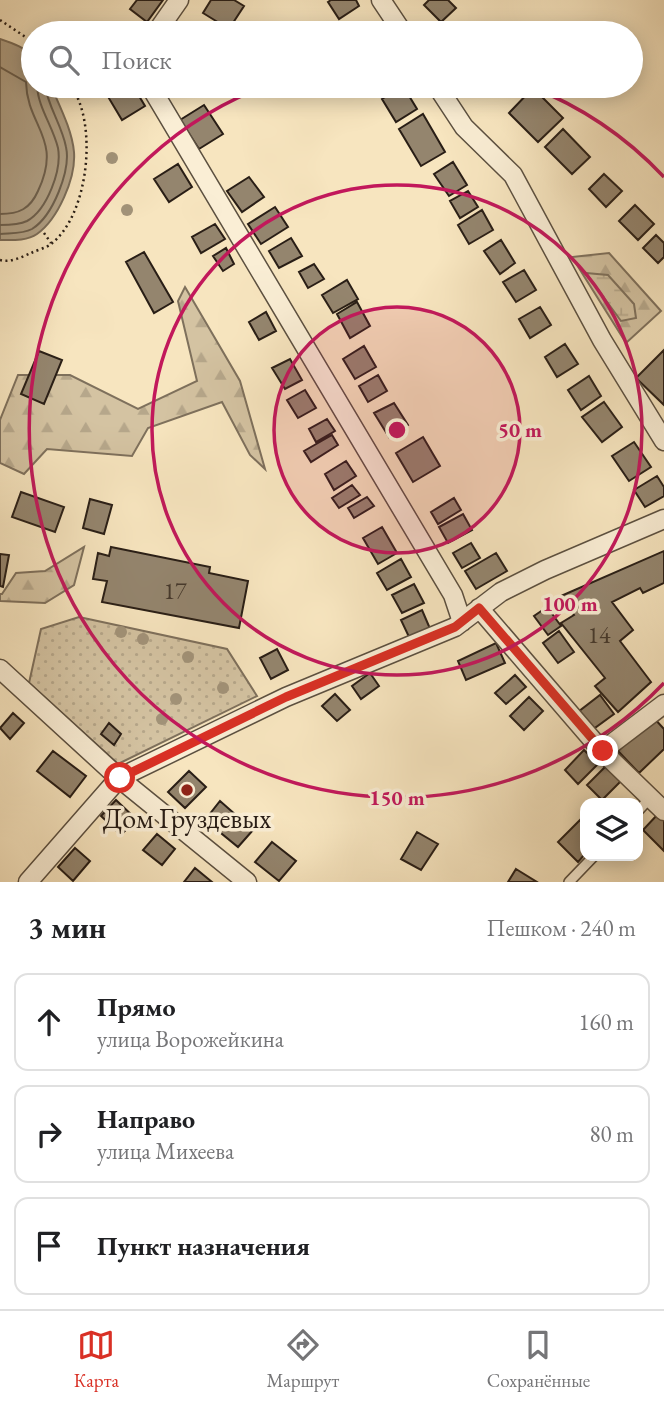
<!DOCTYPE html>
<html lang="ru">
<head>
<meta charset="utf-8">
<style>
  :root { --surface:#fff; --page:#f2f2f2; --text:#202124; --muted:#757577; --line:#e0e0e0; --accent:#d93025 }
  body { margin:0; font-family:"EB Garamond",serif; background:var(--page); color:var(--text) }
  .controls { position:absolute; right:21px; bottom:21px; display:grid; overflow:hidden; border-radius:14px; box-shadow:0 4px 18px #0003 }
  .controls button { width:63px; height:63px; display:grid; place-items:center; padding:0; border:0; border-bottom:2px solid var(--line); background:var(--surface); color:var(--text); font:35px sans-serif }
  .stop { position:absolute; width:21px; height:21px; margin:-16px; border:5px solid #d93025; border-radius:50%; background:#fff }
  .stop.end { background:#d93025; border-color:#fff; box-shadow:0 2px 7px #0008 }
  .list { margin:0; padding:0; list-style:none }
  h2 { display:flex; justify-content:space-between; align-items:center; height:91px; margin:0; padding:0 28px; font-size:30px }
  h2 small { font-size:23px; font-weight:400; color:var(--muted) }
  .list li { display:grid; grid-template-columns:46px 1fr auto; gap:21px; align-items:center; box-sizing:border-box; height:98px; margin:0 14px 14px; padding:0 14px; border:2px solid var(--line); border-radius:14px }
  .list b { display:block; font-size:26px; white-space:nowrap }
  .list p { margin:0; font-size:23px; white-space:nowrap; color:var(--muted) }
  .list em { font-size:23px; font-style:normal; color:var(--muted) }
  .icon { flex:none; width:38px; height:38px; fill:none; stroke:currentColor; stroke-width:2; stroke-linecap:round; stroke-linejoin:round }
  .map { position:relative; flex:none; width:664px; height:882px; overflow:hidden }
  .search { position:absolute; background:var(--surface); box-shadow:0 4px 18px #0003; left:21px; right:21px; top:21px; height:77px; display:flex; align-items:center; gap:18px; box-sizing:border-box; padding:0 24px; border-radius:38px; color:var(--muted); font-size:26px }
  .sheet { height:427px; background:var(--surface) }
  nav { display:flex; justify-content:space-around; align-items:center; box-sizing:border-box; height:98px; border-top:2px solid var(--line); background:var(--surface); font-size:19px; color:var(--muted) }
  nav a { display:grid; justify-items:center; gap:4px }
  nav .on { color:var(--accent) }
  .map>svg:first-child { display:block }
  .grass { fill:url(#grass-dots); stroke:#7e705c; stroke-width:2 }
  .forest { fill:url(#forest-firs); stroke:#7e705c; stroke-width:2 }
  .wetland { fill:url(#wetland-marsh); stroke:#7e705c; stroke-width:2 }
  .water { fill:#b1a186; stroke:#7b6d59; stroke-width:2 }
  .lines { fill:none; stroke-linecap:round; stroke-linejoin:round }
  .shore { stroke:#6d604e; stroke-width:2 }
  .building { fill:#94856e; stroke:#291e16; stroke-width:2 }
  .service-casing { stroke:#5c5040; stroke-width:12 }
  .minor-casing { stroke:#5c5040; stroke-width:21 }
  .path { stroke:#291e16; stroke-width:2.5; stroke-dasharray:2 3.5; stroke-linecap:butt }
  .service { stroke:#faeed5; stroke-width:9 }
  .minor { stroke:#faeed5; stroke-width:18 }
  .tree { fill:#a29379 }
  .route { stroke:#d93025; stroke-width:9 }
  .ring { fill:none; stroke:#c2185b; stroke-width:3.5 }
  .poi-dot { fill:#8f2418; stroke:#faeed5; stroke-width:2.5 }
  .labels { text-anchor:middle; stroke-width:7; stroke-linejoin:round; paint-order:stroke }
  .number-label { font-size:24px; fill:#44382c }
  .poi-label { font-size:28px; fill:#291e16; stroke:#faeed5 }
  .centre { fill:#c2185b; stroke:#faeed5; stroke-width:3.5 }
  .ring-label { font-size:21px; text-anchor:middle; font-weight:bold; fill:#c2185b; stroke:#faeed5; stroke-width:7; stroke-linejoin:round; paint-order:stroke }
</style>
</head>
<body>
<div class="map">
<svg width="664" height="882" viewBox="0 0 664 882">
  <defs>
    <pattern id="grass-dots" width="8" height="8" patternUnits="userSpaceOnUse" patternTransform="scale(1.75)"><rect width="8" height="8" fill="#d4c3a2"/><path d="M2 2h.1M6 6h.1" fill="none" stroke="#b6a78b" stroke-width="1.8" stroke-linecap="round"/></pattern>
    <pattern id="forest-firs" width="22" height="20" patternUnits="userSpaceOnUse" patternTransform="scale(1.75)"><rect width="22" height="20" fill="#d4c3a2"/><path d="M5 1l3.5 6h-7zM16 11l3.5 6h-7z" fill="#b6a78b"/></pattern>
    <pattern id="wetland-marsh" width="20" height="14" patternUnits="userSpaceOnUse" patternTransform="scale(1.75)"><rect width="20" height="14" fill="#d4c3a2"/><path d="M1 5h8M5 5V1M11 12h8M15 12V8" fill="none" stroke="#b6a78b"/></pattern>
  </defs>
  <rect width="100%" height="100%" fill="#f7e5bf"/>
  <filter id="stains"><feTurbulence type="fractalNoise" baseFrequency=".00286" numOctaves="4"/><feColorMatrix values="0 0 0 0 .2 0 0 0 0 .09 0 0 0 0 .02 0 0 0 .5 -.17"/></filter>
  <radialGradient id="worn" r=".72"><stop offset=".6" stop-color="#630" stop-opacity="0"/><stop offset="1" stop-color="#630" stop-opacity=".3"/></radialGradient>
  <!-- grass -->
  <path class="grass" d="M79,617l148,32 30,47 -139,68 -89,-81 12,-54z"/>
  <!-- forest -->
  <path class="forest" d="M609,253l52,58 -35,32 -54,-86z
    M185,287l55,94 25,88 -15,-14 -28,-53 -74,26 -16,28 -85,-7 -23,25 -24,-11v-43l18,-45h52l68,34 59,-28 -19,-80z
    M84,547l-10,38 -29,18 -45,-2v-7h2l14,-21 29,-2z"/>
  <!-- wetland -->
  <path class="wetland" d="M586,273l22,2 26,29 2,14 -15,3z"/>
  <!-- water -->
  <path class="water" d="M0,39c32,11 33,13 33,47h18c9,21 21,44 23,66 2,26 -16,67 -37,82 -10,7 -25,6 -37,6z"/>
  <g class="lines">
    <!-- shore -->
    <path class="shore" d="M0,67l26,15c1,45 37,56 12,109 -8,18 -19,23 -38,23
      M0,225c8,0 19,0 27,-4 20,-11 35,-51 31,-73 -5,-21 -20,-41 -21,-62
      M0,234c10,-1 23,0 32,-5 21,-13 39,-59 34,-82 -4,-21 -18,-41 -21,-61"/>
  </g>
  <!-- building -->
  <path class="building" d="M137,0h26l-16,22 -17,-13z
    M211,0h23l10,6 -15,23 -26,-16z
    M331,0h25l3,6 -20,13 -11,-17z
    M429,0h19l8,8 -15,14 -17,-17z
    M124,86h9l12,20 -23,14 -15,-25z
    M403,86l14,23 -21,13 -14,-23z
    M533,88l30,30 -25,24 -29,-29z
    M204,105l19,29 -24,15 -19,-29z
    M423,114l22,38 -24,14 -22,-37z
    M563,129l27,28 -18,17 -27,-27z
    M453,162l14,23 -18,11 -15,-22z
    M178,164l14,23 -23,15 -15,-23z
    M604,174l18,17 -16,16 -17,-18z
    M249,177l15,20 -22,15 -15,-21z
    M468,191l10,16 -18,11 -10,-17z
    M635,205l19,19 -16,16 -19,-19z
    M275,207l13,20 -27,17 -13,-20z
    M482,210l11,20 -24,14 -11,-19z
    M215,224l10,15 -24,14 -9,-16z
    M656,235l8,8v14l-6,6 -15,-15z
    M291,238l11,18 -23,12 -10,-17z
    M501,240l14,23 -15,11 -16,-23z
    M226,248l8,16 -11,7 -10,-15z
    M144,252l29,50 -19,11 -28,-51z
    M314,264l10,15 -16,9 -9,-16z
    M524,270l12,20 -20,12 -13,-20z
    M347,280l11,19 -25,14 -11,-18z
    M357,302l13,24 -20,12 -13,-24z
    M540,307l11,18 -21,13 -11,-19z
    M266,312l10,19 -17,9 -10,-18z
    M565,344l13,20 -21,13 -12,-20z
    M364,346l12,21 -21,12 -12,-20z
    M664,350v55l-28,-27z
    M39,351l23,9 -18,44 -23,-10z
    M290,359l12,21 -17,9 -13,-21z
    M378,375l9,16 -19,11 -9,-16z
    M589,376l12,20 -20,14 -13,-20z
    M305,390l11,18 -18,10 -11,-18z
    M604,402l18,25 -20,15 -20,-25z
    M394,403l14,22 -19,12 -15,-24z
    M327,419l8,12 -19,11 -7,-13z
    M332,435l6,10 -27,17 -7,-11z
    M423,437l17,29 -27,16 -17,-29z
    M634,442l17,25 -22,14 -17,-25z
    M346,461l10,15 -22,14 -9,-16z
    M657,476l7,11v9l-19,11 -11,-17z
    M352,485l8,10 -21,13 -7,-10z
    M21,492l43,15 -9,25 -43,-15z
    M367,497l7,9 -20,12 -6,-10z
    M454,498l7,12 -23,14 -7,-12z
    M90,499l22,6 -8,29 -21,-6z
    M463,514l9,16 -24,13 -9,-16z
    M382,527l15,26 -19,11 -15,-26z
    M471,543l9,15 -18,10 -9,-15z
    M111,547l99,20 -1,6 39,8 -9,47 -137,-26 5,-21 -14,-2 5,-26 11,3z
    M664,551v32l-21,10 -3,-5 -28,14 21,28 -13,11 31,41 -33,30 -23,-26 10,-8 -44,-55 13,-8 -13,-19z
    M496,553l11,18 -31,18 -11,-18z
    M0,554l9,1 -6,32 -3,-1z
    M401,559l10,18 -24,13 -10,-17z
    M414,584l10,19 -22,10 -10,-18z
    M547,607l14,19 -13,9 -14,-19z
    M422,610l9,21 -21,8 -9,-19z
    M559,631l15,21 -16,11 -15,-20z
    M496,643l9,20 -39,17 -8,-19z
    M277,649l11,21 -17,9 -11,-21z
    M370,673l9,13 -18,13 -9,-13z
    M515,675l11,12 -20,17 -11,-11z
    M335,694l15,16 -13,11 -15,-15z
    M600,695l14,19 -22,16 -14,-18z
    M529,697l14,14 -19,19 -14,-14z
    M13,713l11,10 -14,16 -10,-11z
    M653,717l11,12v20l-25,24 -21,-22z
    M109,723l12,11 -7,11 -13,-11z
    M584,750l14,14 -20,20 -13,-14z
    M53,751l33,25 -16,21 -33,-26z
    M607,765l15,15 -20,20 -15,-15z
    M189,771l17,16 -21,21 -17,-16z
    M116,800l20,19 -15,16 -20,-19z
    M220,801l33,29 -15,17 -33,-27z
    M658,814l6,6v31l-21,-21z
    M580,820l5,5v29l-7,8 -20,-20z
    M417,832l21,12 -17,26 -20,-11z
    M157,834l18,15 -13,16 -19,-15z
    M272,842l24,19 -17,20 -24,-19z
    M75,848l15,13 -17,20 -15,-14z
    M195,868l17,14h-28z
    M516,869l21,13h-29z"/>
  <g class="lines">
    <!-- service casing -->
    <g class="service-casing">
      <path id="service" d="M638,811l12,-13
        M569,882l25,-26"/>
    </g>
    <!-- minor casing -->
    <g class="minor-casing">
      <path id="minor" d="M381,0l22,33
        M156,33l23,-33
        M150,86l303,509 9,27
        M437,86l27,41 49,48 89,165 62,101
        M479,608l123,143 62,60
        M0,669l119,109 128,104
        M602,751l62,-47
        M28,882l91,-104 167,-81 169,-70 46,-35 44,-22 119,-51"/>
    </g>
    <!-- path -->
    <path class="path" d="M0,20l33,22
      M44,233l7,10
      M0,260c10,3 22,-3 31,-7 6,-3 15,-5 20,-9 38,-29 47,-121 20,-158"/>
    <!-- service -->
    <use href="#service" class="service"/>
    <!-- minor -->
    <use href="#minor" class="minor"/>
  </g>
  <!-- trees -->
  <g class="tree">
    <circle cx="112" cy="158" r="6"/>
    <circle cx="127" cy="210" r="6"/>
    <circle cx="121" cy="632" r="6"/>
    <circle cx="143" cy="639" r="6"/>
    <circle cx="188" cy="657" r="6"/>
    <circle cx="223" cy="688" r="6"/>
    <circle cx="176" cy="699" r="6"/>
    <circle cx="162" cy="719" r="6"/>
  </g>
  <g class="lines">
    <!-- route -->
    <path class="route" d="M120,778l166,-81 169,-70 24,-19 124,143"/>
  </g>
  <!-- distance rings -->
  <circle cx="397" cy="430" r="123" fill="#c2185b" fill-opacity=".12"/>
  <g class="ring">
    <circle cx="397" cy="430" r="123"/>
    <circle cx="397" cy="430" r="245"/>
    <path d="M664 683A368 368 0 1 1 265 86M529 86A368 368 0 0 1 664 177"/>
  </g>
  <!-- markers -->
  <circle class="poi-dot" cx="187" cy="790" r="7"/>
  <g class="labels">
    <!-- number labels -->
    <g class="number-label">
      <text x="175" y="599">17</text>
      <text x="599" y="643">14</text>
    </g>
    <!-- poi labels -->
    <g class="poi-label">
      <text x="187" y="828">Дом Груздевых</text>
    </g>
  </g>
  <circle cx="397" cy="430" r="10" class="centre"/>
  <g class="ring-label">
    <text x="520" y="437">50 m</text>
    <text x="570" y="611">100 m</text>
    <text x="397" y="805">150 m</text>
  </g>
  <rect width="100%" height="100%" filter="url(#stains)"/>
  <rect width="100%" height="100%" fill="url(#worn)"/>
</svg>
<div class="controls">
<button><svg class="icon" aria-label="layers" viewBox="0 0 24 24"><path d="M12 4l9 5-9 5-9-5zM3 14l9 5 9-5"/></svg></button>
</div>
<div class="stop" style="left:120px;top:778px"></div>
<div class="stop end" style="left:603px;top:751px"></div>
<div class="search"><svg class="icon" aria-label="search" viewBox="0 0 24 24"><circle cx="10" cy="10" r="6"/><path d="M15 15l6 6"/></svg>Поиск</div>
</div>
<section class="sheet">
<h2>3 мин<small>Пешком · 240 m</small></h2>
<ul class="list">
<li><svg class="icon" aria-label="ahead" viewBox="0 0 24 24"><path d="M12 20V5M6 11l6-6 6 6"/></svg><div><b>Прямо</b><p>улица Ворожейкина</p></div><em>160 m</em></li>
<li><svg class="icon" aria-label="right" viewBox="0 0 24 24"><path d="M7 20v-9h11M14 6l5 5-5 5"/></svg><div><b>Направо</b><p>улица Михеева</p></div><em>80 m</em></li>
<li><svg class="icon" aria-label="arrive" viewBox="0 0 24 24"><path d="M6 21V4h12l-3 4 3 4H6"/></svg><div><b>Пункт назначения</b></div></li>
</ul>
</section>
<nav>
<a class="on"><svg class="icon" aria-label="map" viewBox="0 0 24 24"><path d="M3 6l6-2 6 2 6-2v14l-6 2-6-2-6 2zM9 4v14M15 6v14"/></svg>Карта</a>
<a><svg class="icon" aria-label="directions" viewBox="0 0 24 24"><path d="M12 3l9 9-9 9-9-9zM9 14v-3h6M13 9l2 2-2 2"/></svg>Маршрут</a>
<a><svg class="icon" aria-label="saved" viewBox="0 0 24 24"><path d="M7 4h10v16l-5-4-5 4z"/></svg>Сохранённые</a>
</nav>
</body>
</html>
